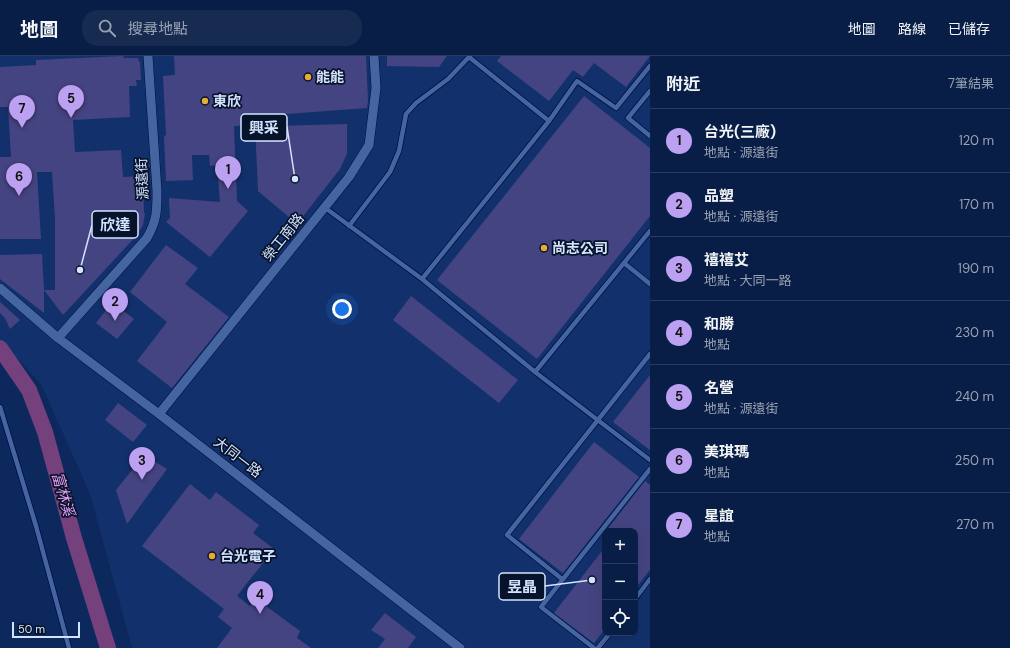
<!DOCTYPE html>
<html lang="zh-TW">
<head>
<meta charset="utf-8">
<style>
  :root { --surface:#091e46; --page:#172b51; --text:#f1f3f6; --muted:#99a2b3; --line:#293c5f; --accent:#bca0f2 }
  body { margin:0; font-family:"DM Sans","Noto Sans TC",sans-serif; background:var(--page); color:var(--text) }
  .controls { position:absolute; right:12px; bottom:12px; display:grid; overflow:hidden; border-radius:8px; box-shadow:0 4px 16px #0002 }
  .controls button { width:36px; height:36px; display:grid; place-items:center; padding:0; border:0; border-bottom:1px solid var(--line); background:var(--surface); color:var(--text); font:20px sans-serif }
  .scale { position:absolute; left:12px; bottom:10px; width:68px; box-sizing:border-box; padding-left:4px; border:2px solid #d4e4ff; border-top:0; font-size:11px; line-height:14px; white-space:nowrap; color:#d4e4ff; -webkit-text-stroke:3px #07132a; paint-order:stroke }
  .you { position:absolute; left:342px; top:253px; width:14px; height:14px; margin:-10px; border:3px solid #fff; border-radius:50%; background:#1a73e8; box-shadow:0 0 0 6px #1a73e833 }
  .badge { display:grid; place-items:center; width:26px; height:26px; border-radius:50%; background:var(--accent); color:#111; font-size:13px; font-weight:700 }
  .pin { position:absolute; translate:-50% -33px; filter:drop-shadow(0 1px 2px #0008) }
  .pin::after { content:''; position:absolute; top:21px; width:14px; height:12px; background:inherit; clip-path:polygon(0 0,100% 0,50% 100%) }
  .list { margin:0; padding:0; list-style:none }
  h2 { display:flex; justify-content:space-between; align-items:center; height:52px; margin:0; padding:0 16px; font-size:17px }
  h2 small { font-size:13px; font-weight:400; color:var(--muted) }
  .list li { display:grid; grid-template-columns:26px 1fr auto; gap:12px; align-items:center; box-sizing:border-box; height:64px; padding:0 16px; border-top:1px solid var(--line) }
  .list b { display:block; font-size:15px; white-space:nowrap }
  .list p { margin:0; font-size:13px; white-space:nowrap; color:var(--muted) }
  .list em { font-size:13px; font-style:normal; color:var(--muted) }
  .icon { flex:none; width:22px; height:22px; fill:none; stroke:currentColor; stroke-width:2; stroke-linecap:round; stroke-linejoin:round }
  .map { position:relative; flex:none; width:650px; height:592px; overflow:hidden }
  header { display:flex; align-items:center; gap:24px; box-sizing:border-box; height:56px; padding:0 20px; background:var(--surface); border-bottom:1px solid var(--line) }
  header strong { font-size:19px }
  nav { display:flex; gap:22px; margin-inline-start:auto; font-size:14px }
  .search { width:280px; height:36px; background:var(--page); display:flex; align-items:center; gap:10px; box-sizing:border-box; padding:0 14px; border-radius:16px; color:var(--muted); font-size:15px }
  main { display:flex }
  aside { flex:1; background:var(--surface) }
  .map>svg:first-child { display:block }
  .built { fill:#12316c; fill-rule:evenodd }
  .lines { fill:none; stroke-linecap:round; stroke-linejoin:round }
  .river { stroke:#74417d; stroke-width:16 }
  .building { fill:#454482 }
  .lane-casing { stroke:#000c40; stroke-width:6 }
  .street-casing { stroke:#000c40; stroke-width:10 }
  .lane { stroke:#4565a0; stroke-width:4.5 }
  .street { stroke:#4565a0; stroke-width:9 }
  .poi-dot { fill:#e5ad36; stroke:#07132a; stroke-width:1.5 }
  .labels { text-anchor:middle; stroke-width:3.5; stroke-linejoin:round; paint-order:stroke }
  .poi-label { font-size:14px; font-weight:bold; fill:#d4e4ff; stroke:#07132a; text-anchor:start }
  .street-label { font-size:14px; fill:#d4e4ff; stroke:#07132a }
  .water-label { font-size:15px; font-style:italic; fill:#e89ff4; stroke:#07132a }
  .leader { fill:none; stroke:#d4e4ff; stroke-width:1.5 }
  .callout-dot { fill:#d4e4ff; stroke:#07132a; stroke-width:1.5 }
  .callout { fill:#07132a; stroke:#d4e4ff; stroke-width:1.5 }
  .callout-label { font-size:15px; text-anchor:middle; font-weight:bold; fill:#d4e4ff }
</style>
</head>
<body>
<header>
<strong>地圖</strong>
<div class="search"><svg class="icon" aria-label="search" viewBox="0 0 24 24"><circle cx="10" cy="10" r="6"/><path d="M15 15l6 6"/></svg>搜尋地點</div>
<nav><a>地圖</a><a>路線</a><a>已儲存</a></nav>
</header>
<main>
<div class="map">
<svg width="650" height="592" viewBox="0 0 650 592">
  <rect width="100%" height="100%" fill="#0c285d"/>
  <!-- built -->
  <path class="built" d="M0,0h650v592h-518l-42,-154 -49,-110 -41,-44zM605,475h30v102h-30z"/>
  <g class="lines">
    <!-- river -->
    <path class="river" d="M0,292l29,42 16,42 29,106 34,110"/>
  </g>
  <!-- building -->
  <path class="building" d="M123,0l1,2h14l1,4h1l1,18h-5l1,6h-8l1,31 -57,3 2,32 46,-2 2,27 20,-1 1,37h1l-2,12 -6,10 -74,80 -19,-25h11v-71l-3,-47h-15l4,67h-41v-82h11l-3,-50h-8v-40l36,-2v-5z
    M174,0h192l2,44 -1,8 -94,7v11l74,-2v30l-7,15 -43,55 -39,-33 -3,-66 -21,1 3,75 11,10 -38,46 -44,-35 4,-4 -1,-20 51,4 -3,-37 -7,1 -1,-11h-17l1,25 -27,1 -2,-45 2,-1 -3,-59 12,-1z
    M387,0h60l-8,11 -52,-1z
    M501,0h149l-24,31 -32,-24 -11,14 -10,-7 -24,31 -52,-40z
    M584,40l66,52v68l-113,143 -100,-79z
    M166,189l32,23 -13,16 44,33 -57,71 -35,-27 30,-39 -37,-30z
    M42,198l2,37v22l-44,-34v-24z
    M411,240l107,84 -19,23 -106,-83z
    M0,246l20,18 -10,9 -5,-11 -5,-5z
    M112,246l22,17 -17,20 -21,-16z
    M650,319v75l-37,-28z
    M118,347l29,22 -14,17 -28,-22z
    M594,386l45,35 -76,96 -44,-34z
    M144,399l23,14 -40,55 -11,-34z
    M645,425l5,4v85l-15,19v-58h-29z
    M190,428l20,16 6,-8 43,33 -6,8 21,16 -37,47 13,10 5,-8 45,33 -3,7 14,10h-94l15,-20 -14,-11 6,-8 -82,-63z
    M605,491v82l-11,14 -40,-30z
    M385,557l31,24 -8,11h-30l7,-9 -14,-9z"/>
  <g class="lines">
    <!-- lane casing -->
    <g class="lane-casing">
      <path id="lane" d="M469,1l80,64
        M650,35l-22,27 22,18
        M324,151l98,72 113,93 115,88
        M349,170l41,-54 9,-21 7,-37 10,-11 32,-24 22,-23
        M624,207l26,21
        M422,223l127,-158 28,-40 39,27 34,-42
        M535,316l115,-141
        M0,351l36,119 33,122
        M562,523l-55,-44 143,-181
        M635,543l15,-20
        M594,592l-53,-41 109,-138
        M598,592l12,-15"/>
    </g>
    <!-- street casing -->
    <g class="street-casing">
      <path id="street" d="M0,232l58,50 101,76 301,234
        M58,282l89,-100c10,-18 10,-27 10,-47l-9,-135
        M159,358l190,-237 20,-32 7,-57 -2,-32"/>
    </g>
    <!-- lane -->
    <use href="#lane" class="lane"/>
    <!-- street -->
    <use href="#street" class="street"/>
  </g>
  <!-- markers -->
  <g class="poi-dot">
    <circle cx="308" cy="21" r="4"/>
    <circle cx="205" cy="45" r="4"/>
    <circle cx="544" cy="192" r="4"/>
    <circle cx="212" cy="500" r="4"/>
  </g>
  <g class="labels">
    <!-- poi labels -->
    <g class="poi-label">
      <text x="316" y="26">能能</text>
      <text x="213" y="50">東欣</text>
      <text x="552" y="197">尚志公司</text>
      <text x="220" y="505">台光電子</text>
    </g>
    <!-- street labels -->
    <g class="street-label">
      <text transform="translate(142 123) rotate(-93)" y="5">源遠街</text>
      <text transform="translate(283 181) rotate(-51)" y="5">榮工南路</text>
      <text transform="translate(238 401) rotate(38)" y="5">大同一路</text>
    </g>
    <!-- water labels -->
    <g class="water-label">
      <text transform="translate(63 438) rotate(74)" y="5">富林溪</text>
    </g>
  </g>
  <!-- callouts -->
  <path class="leader" d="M295 123L287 71M80 214L92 169M592 524L545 530"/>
  <g class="callout-dot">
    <circle cx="295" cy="123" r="4"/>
    <circle cx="80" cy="214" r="4"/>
    <circle cx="592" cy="524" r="4"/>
  </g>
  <g class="callout">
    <rect x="241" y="58" width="46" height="27" rx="4"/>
    <rect x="92" y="155" width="46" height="27" rx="4"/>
    <rect x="499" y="517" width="46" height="27" rx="4"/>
  </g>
  <g class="callout-label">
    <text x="264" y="77">興采</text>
    <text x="115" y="174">欣達</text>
    <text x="522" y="536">昱晶</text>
  </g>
</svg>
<div class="controls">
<button>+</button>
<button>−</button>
<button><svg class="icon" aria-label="locate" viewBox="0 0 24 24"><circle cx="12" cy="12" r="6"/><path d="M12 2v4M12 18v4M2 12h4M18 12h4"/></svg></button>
</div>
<div class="scale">50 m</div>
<div class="you"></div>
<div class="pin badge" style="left:228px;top:133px">1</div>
<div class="pin badge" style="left:115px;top:265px">2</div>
<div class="pin badge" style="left:142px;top:424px">3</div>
<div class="pin badge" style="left:260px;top:558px">4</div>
<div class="pin badge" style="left:71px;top:62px">5</div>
<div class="pin badge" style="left:19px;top:140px">6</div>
<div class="pin badge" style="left:22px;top:72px">7</div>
</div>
<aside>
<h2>附近<small>7筆結果</small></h2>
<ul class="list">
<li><span class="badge">1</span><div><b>台光(三廠)</b><p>地點 · 源遠街</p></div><em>120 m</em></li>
<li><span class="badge">2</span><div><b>品塑</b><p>地點 · 源遠街</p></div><em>170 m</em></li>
<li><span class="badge">3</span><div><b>禧禧艾</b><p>地點 · 大同一路</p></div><em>190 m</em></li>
<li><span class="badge">4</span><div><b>和勝</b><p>地點</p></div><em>230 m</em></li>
<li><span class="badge">5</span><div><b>名營</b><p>地點 · 源遠街</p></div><em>240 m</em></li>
<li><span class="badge">6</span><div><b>美琪瑪</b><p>地點</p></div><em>250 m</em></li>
<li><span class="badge">7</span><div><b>星誼</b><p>地點</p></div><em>270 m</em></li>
</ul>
</aside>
</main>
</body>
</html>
